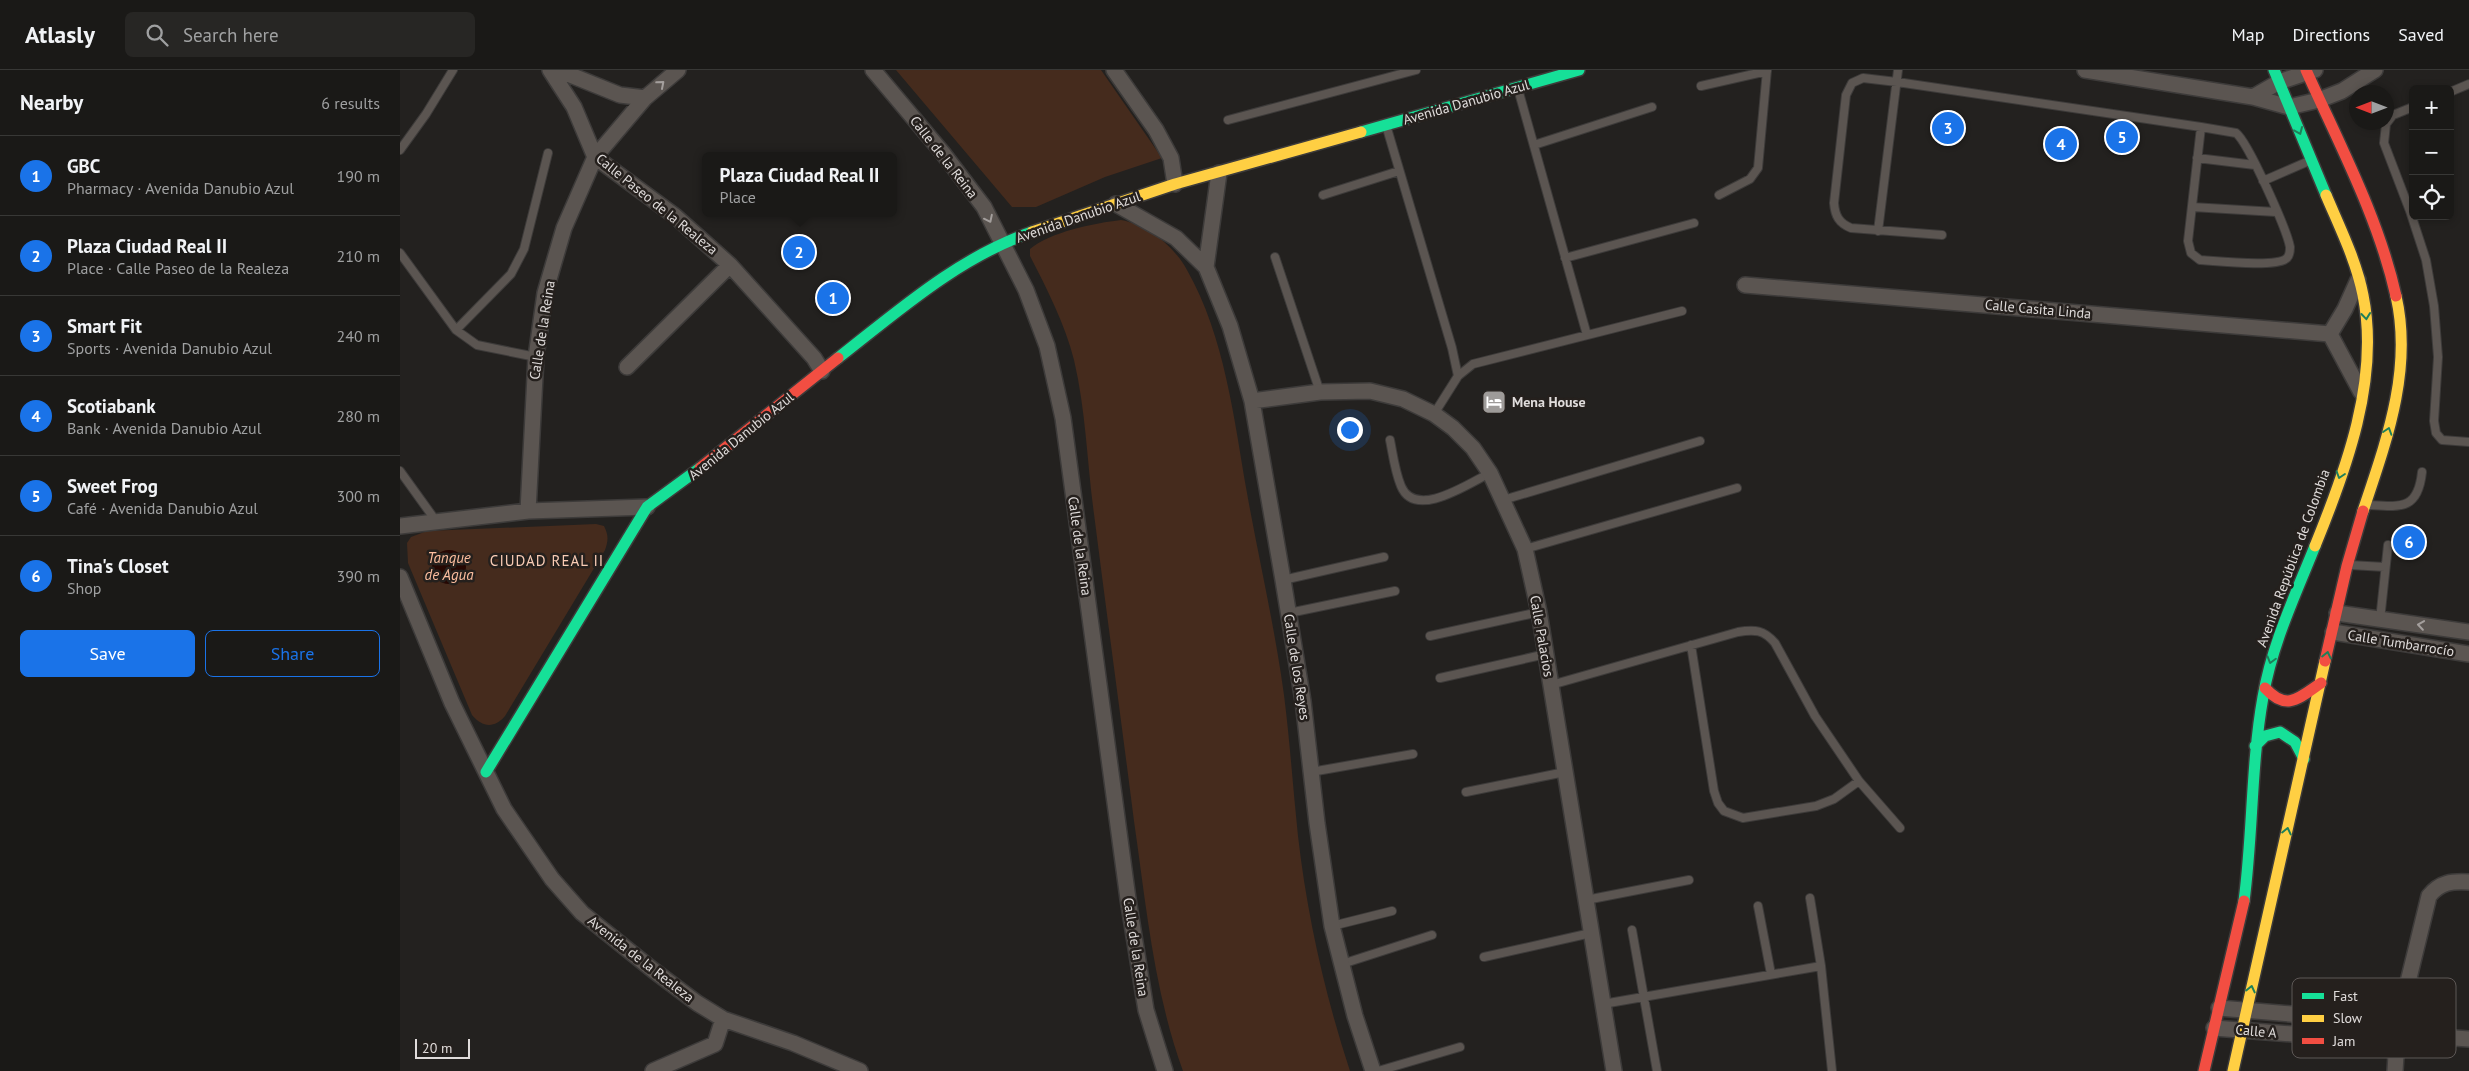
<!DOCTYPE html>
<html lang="en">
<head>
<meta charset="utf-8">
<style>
  :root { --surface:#1a1917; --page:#272624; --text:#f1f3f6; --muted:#9fa0a1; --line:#383836; --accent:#1a73e8 }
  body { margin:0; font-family:"PT Sans",sans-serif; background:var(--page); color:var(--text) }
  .controls { position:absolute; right:15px; top:15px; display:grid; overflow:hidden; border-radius:8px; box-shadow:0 2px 8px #0003 }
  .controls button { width:45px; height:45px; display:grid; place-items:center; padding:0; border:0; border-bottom:1px solid var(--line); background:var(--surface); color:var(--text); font:25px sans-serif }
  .compass { position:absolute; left:1949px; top:15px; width:45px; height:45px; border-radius:50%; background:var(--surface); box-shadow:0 2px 8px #0003; rotate:270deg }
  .scale { position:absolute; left:15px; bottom:12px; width:55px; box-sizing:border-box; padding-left:5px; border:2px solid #e0dcdb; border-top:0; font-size:14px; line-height:18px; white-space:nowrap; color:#e0dcdb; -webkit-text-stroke:4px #25201d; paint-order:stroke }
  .you { position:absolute; left:949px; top:359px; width:18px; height:18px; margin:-12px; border:4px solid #fff; border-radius:50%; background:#1a73e8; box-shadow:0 0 0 8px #1a73e833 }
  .badge { display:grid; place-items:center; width:32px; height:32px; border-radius:50%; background:var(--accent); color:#fff; font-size:16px; font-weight:700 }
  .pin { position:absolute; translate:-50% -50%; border:2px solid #fff; box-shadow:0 1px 5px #0006 }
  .popup { position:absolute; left:302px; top:82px; width:195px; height:65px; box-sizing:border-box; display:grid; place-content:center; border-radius:8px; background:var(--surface); filter:drop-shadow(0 1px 4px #0005); font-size:16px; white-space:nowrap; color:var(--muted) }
  .popup b { font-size:19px; color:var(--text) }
  .popup::after { content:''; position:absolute; left:50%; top:100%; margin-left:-10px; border:10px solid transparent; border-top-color:var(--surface) }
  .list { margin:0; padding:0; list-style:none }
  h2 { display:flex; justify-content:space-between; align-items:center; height:65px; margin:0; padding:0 20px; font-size:21px }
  h2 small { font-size:16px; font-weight:400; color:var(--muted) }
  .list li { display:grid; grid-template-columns:32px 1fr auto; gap:15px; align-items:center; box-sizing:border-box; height:80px; padding:0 20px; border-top:1px solid var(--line) }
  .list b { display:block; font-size:19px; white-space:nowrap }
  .list p { margin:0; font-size:16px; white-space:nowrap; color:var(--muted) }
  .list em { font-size:16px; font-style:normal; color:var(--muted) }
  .actions { display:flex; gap:10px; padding:15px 20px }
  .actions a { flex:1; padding:11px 0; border:1px solid var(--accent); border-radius:8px; text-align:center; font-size:18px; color:var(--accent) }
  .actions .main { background:var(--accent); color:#fff }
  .icon { flex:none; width:28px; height:28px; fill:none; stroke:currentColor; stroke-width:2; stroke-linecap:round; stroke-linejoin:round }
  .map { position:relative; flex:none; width:2069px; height:1001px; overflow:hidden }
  header { display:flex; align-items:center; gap:30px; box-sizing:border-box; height:70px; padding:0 25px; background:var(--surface); border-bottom:1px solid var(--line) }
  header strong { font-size:24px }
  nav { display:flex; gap:28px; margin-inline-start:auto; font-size:18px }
  .search { width:350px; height:45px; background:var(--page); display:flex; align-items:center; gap:12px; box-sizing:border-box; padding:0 18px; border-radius:8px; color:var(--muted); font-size:19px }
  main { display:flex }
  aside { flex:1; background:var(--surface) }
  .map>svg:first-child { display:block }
  .green { fill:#452b1d }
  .water { fill:#260803 }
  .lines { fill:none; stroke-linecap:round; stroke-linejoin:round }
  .lane-casing { stroke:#3d3b3a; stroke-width:10 }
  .street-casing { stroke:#3d3b3a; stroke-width:18 }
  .fast-casing { stroke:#3d3b3a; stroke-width:14 }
  .slow-casing { stroke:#3d3b3a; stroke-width:14 }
  .jam-casing { stroke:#3d3b3a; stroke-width:14 }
  .lane { stroke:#5b5551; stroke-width:8 }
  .street { stroke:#5b5551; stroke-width:15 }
  .fast { stroke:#16e098; stroke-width:11 }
  .slow { stroke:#ffcf43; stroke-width:11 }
  .jam { stroke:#f24e42; stroke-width:11 }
  .oneway { stroke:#a49f9d }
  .oneway2 { stroke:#1e805a }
  .labels { text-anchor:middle; stroke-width:5; stroke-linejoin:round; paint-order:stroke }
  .street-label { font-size:14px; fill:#e0dcdb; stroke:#25201d }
  .poi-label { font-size:14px; font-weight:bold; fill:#e0dcdb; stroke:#25201d; text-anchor:start }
  .water-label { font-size:15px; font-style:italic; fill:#fdbe9f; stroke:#25201d }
  .neighbourhood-label { font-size:15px; letter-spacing:1px; fill:#f9ccb5; stroke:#25201d }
  .key { fill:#25201d; stroke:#5d5856; stroke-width:1 }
  .key-label { font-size:14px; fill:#e0dcdb }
</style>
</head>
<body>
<header>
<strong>Atlasly</strong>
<div class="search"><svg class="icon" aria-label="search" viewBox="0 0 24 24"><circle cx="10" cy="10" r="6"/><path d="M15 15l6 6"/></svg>Search here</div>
<nav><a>Map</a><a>Directions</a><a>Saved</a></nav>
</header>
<main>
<aside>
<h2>Nearby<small>6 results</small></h2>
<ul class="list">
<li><span class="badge">1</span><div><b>GBC</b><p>Pharmacy · Avenida Danubio Azul</p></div><em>190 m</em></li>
<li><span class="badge">2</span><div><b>Plaza Ciudad Real II</b><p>Place · Calle Paseo de la Realeza</p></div><em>210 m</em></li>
<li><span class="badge">3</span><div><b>Smart Fit</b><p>Sports · Avenida Danubio Azul</p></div><em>240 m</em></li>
<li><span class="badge">4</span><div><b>Scotiabank</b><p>Bank · Avenida Danubio Azul</p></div><em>280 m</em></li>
<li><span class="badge">5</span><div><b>Sweet Frog</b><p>Café · Avenida Danubio Azul</p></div><em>300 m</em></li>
<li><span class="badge">6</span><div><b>Tina's Closet</b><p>Shop</p></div><em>390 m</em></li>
</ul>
<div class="actions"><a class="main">Save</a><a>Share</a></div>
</aside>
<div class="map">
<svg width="2069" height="1001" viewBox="0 0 2069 1001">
  <rect width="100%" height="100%" fill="#23211f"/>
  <!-- green -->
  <path class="green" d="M496,0h205l61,88 -57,19 -69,30h-24z
    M721,150c27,5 53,26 66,50 38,67 47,149 60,223 12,67 28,135 37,202 6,47 9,94 14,141 9,79 27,159 52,235h-167c-29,-79 -37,-167 -49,-250 -13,-102 -27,-205 -40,-307 -7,-51 -8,-103 -20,-154 -9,-36 -27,-71 -44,-104v-7c20,-17 65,-26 91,-29z
    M196,454l8,2c5,10 4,15 1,24l-100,166c-11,13 -23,11 -33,-1l-64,-152 -1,-20 4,-6 16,-6z"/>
  <!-- water -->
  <path class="water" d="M32 497a17 17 0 1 1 34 0a17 17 0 1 1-34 0Z"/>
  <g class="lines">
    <!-- lane casing -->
    <g class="lane-casing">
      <path id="lane" d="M1301,16l66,-15
        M1118,19l69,246
        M2050,22l19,-8
        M2013,37l-20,8 -7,9 -2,19 26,68 16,49 8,46 4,51 -4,64 2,12 6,7 27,2
        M828,50l188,-50
        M986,55l66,223 6,28
        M1134,75l118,-38
        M0,80l26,-36 27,-44
        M1797,88l58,7
        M1863,111l46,-20
        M923,125l76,-24
        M1319,125l31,-16 8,-11 9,-98
        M1792,137l84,5
        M1478,161l20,-161
        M1542,165l-91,-7c-12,-5 -16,-12 -17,-25l12,-108 6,-12 11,-5 34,4 304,45 35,6c12,9 51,97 54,114 0,4 0,8 -3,11 -10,10 -71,3 -87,2l-9,-7 -3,-12 13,-114
        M0,183l56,77 21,15 59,12
        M875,187l45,135
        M1165,188l129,-35
        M56,260l55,-56 13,-25 24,-96
        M1034,344l24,-38 15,-12 209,-53
        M990,370c3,15 5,32 11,46 14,34 67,-2 89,-13
        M0,401l36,50
        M1103,430l197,-59
        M1969,435c32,2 49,5 53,-33
        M1125,479l212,-61
        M1950,495l35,2
        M883,510l101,-23
        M889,543l106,-22
        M1980,550l8,-75
        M1030,566l109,-24
        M1291,575l23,146 4,12 6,8 19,7 73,-12 18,-7 25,-18
        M1040,608l106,-24
        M1151,615l187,-53c17,-3 26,-2 37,11l40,73 44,65 41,47
        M911,702l102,-18
        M1066,722l99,-20
        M1410,828l11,68 11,105
        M1186,830l103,-20
        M1358,836l13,68
        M932,856l60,-15
        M1232,860l25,141
        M1084,887l107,-24
        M942,894l90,-29
        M1203,934l218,-38
        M978,1001l82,-24"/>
    </g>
    <!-- street casing -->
    <g class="street-casing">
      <path id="street" d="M150,0l24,37 21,50 80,59 55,49 84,93 8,13
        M158,0l62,25 25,3
        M473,0l69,82 42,55 42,83 21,56 16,72 65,481 18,111 19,61
        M714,0l42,60 15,28 4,26
        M1685,0l168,27 36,10 30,-7 23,-9 33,-21
        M1853,27l26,-15 36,-12
        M716,134l60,34 30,29 24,59 22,75 31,179 20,121 14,122 15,103 23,90 18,55
        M806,197l13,-94
        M1345,215l585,49
        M1930,264l31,58
        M1930,264l15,-25 13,-29
        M227,297l103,-102
        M852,331l68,-9 50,-1 33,8 31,15 19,14 20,20 17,25 35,76 14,63 75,459
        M128,441l8,-154 9,-64 19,-65 31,-71 50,-59 33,-28
        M0,456l128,-15 119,-4
        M0,507l52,126 52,106 48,70 30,34 71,57 44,33 26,16 70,24 67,28
        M1937,543l132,19
        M1933,562l136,22
        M1819,938l179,15 8,6
        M1814,958l182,14 19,-7 54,4
        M253,1001l62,-27 8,-25
        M1995,1001l3,-48 31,-127c11,-14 23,-15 40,-14"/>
    </g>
    <!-- fast casing -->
    <g class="fast-casing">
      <path id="fast" d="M1874,0l52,125
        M961,62l218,-62
        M438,288c60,-47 121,-101 194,-126
        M1855,676l10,-10 15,-4 15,10 9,17
        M86,702l161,-265 53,-39
        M1844,831c9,-68 7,-137 19,-204 9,-53 32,-101 52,-151"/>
    </g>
    <!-- slow casing -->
    <g class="slow-casing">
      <path id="slow" d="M632,162l143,-48 186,-52
        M1963,441c23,-69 50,-141 33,-215
        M1915,476c31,-76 65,-167 48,-251 -7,-35 -23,-67 -37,-100
        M1833,1001l92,-410"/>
    </g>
    <!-- jam casing -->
    <g class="jam-casing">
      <path id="jam" d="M1906,0c33,74 72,146 90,226
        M300,398l138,-110
        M1925,591l22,-95 16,-55
        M1865,618c22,24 34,10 56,-5
        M1804,1001l40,-170"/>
    </g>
    <!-- lane -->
    <use href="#lane" class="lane"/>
    <!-- street -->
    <use href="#street" class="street"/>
    <!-- fast -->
    <use href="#fast" class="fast"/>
    <!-- slow -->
    <use href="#slow" class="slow"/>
    <!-- jam -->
    <use href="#jam" class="jam"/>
  </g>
  <!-- one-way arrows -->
  <defs><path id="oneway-chevron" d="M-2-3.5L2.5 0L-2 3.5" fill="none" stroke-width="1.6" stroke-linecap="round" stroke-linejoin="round" transform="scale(1.25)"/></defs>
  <g class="oneway">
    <use href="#oneway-chevron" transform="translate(261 14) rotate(-41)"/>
    <use href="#oneway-chevron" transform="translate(589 149) rotate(64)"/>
    <use href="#oneway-chevron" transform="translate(2021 555) rotate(-172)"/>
  </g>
  <g class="oneway2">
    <use href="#oneway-chevron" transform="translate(1899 61) rotate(67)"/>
    <use href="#oneway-chevron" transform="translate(1966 246) rotate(84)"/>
    <use href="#oneway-chevron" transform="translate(1988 361) rotate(-72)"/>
    <use href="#oneway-chevron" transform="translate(1940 405) rotate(108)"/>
    <use href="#oneway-chevron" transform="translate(1927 585) rotate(-77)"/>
    <use href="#oneway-chevron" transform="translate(1871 590) rotate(106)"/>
    <use href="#oneway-chevron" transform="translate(1887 761) rotate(-77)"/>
    <use href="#oneway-chevron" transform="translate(1851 919) rotate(-77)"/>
  </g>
  <!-- icons -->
  <defs>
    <g id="hotel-square" transform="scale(1.25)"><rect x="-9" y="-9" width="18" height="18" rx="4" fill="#9e9b99" stroke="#25201d"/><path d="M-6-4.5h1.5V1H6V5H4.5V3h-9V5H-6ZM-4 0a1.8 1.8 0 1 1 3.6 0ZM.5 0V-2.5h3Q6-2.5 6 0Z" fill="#fff"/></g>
  </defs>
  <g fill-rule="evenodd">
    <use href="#hotel-square" x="1094" y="332"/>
  </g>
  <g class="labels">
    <!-- street labels -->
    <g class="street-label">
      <text transform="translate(1066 32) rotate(-16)" y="5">Avenida Danubio Azul</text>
      <text transform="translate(544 87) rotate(52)" y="5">Calle de la Reina</text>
      <text transform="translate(257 134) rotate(39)" y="5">Calle Paseo de la Realeza</text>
      <text transform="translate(678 147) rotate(-19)" y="5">Avenida Danubio Azul</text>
      <text transform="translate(1638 239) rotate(5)" y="5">Calle Casita Linda</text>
      <text transform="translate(142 260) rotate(-81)" y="5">Calle de la Reina</text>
      <text transform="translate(341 366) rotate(-39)" y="5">Avenida Danubio Azul</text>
      <text transform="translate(680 476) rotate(82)" y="5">Calle de la Reina</text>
      <text transform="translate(1893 488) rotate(-70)" y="5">Avenida República de Colombia</text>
      <text transform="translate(1142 566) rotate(80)" y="5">Calle Palacios</text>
      <text transform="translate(2001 573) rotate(9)" y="5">Calle Tumbarrocío</text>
      <text transform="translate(897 597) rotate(81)" y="5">Calle de los Reyes</text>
      <text transform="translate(736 877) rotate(81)" y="5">Calle de la Reina</text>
      <text transform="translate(241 889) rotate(38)" y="5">Avenida de la Realeza</text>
      <text transform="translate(1856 961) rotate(5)" y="5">Calle A</text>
    </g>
    <!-- poi labels -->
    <g class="poi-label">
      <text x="1112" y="337">Mena House</text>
    </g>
    <!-- water labels -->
    <g class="water-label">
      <text x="49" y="493">Tanque<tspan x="49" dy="17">de Agua</tspan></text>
    </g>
    <!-- neighbourhood labels -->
    <g class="neighbourhood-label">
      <text x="147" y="496">CIUDAD REAL II</text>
    </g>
  </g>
  <!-- legend -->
  <rect x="1892" y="908" width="164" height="80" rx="8" class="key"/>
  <rect x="1902" y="923" width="22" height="6" fill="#16e098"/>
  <rect x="1902" y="945" width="22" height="7" fill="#ffcf43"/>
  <rect x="1902" y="968" width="22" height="6" fill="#f24e42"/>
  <g class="key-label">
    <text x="1933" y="931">Fast</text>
    <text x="1933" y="953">Slow</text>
    <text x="1933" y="976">Jam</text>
  </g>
</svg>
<div class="controls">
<button>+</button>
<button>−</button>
<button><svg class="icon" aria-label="locate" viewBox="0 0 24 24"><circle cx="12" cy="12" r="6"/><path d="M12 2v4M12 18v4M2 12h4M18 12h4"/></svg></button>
</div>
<svg class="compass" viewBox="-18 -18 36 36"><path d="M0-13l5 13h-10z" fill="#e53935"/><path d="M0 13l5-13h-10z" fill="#9fa0a1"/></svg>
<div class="scale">20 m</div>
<div class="you"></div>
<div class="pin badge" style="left:433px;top:228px">1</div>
<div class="pin badge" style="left:399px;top:182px">2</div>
<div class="popup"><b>Plaza Ciudad Real II</b>Place</div>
<div class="pin badge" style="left:1548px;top:58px">3</div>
<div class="pin badge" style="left:1661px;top:74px">4</div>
<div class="pin badge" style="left:1722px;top:67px">5</div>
<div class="pin badge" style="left:2009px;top:472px">6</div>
</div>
</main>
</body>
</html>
